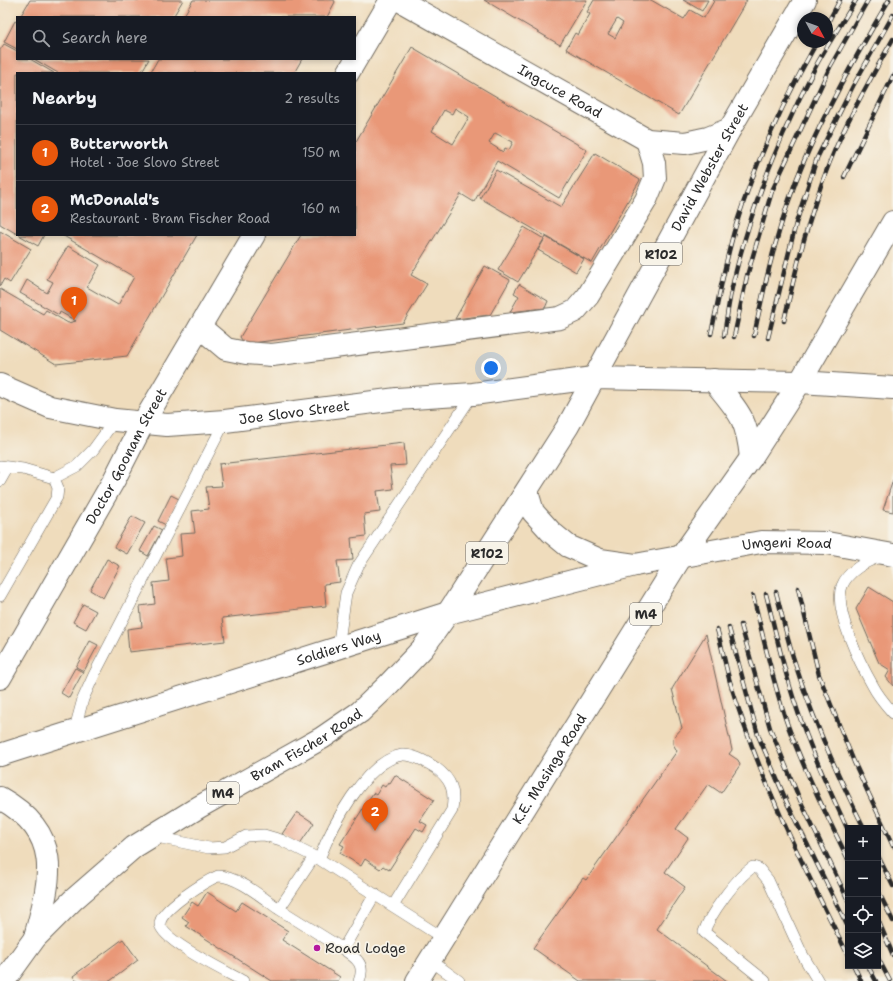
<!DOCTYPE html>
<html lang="en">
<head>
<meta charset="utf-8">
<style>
  :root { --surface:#171b24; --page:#20242c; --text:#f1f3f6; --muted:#9ea1a6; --line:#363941; --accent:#ea580c }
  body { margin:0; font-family:"Shantell Sans",sans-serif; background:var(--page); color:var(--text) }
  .controls { position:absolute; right:12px; bottom:12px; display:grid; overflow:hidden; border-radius:0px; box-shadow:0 2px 6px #0003 }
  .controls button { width:36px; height:36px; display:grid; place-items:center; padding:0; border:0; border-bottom:1px solid var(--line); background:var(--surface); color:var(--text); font:20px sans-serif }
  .compass { position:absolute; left:797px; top:12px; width:36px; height:36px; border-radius:50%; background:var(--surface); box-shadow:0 2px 6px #0003; rotate:131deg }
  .you { position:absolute; left:491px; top:368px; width:14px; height:14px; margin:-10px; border:3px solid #fff; border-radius:50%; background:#1a73e8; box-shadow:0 0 0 6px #1a73e833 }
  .badge { display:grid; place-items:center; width:26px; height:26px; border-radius:50%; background:var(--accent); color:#fff; font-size:13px; font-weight:700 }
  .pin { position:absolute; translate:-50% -33px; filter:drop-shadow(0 1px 2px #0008) }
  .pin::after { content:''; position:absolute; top:21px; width:14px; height:12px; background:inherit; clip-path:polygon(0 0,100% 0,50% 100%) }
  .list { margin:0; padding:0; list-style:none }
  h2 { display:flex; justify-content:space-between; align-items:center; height:52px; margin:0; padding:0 16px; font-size:17px }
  h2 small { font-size:13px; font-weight:400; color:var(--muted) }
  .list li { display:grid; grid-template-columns:26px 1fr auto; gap:12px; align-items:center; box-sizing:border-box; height:56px; padding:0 16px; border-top:1px solid var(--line) }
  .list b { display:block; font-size:15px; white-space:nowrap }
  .list p { margin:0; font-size:13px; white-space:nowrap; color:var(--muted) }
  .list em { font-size:13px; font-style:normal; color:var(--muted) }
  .icon { flex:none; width:22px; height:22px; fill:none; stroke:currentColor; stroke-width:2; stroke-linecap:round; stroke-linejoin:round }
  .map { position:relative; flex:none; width:893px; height:981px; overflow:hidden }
  .search { position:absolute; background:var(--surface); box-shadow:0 2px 6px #0003; left:16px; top:16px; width:340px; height:44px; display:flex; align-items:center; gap:10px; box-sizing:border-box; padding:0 14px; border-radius:0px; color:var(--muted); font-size:15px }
  .panel { position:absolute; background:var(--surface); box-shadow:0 2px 6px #0003; left:16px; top:72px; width:340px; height:164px; border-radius:0px }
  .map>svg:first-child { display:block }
  .building { fill:#e99878; fill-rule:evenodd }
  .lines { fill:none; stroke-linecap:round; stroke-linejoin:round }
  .service-casing { stroke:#70695e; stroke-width:12 }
  .minor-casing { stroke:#70695e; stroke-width:24 }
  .secondary-casing { stroke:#70695e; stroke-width:24 }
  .trunk-casing { stroke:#70695e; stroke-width:24 }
  .service { stroke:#fff; stroke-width:11 }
  .minor { stroke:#fff; stroke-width:22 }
  .secondary { stroke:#fff; stroke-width:22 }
  .trunk { stroke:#fff; stroke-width:22 }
  .rail-casing { stroke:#2b2b2b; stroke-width:4.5 }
  .rail { stroke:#f7f3e8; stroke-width:3; stroke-dasharray:9; stroke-linecap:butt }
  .poi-dot { fill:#b5179e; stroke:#f7f3e8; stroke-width:1.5 }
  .labels { text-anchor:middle; stroke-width:3.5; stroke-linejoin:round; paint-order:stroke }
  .shield { fill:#f7f3e8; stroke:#686764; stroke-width:1 }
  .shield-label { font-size:13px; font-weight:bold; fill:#2b2b2b }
  .street-label { font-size:14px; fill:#2b2b2b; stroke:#f7f3e8 }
  .poi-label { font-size:14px; fill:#2b2b2b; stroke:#f7f3e8; text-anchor:start }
</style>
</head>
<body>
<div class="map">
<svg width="893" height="981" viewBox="0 0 893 981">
  <rect width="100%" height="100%" fill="#f7f3e8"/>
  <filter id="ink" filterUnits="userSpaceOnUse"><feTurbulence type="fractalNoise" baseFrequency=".025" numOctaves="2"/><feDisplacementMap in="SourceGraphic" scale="8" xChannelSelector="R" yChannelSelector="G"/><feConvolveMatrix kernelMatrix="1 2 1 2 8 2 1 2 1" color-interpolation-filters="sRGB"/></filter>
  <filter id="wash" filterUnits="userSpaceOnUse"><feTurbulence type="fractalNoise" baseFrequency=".012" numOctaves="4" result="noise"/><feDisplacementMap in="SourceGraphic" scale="16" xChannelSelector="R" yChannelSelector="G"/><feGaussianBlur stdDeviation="0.9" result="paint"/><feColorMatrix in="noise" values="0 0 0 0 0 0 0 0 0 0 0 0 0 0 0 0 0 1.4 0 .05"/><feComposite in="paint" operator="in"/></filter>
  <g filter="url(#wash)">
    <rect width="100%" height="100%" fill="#efdcbc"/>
    <g id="blocks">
      <!-- building -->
      <path class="building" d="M30,0h153l-10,17h-153z
        M193,0h141l1,2 -8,15h-144z
        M484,0h103l-27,45z
        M594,0h57l33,19 6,-9 14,8 10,-17 -2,-1h35l-68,115 -113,-66 9,-16 3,2 12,-21 -3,-2zM617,19l6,4 -8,15 -7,-4z
        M683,0h25l-6,11z
        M15,21l2,1v27l-13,-7z
        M4,44l13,7v8h13l24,14h-37v161l-17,-10v-174z
        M412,47l175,103 -28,48 -62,-37 -23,41 -13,-8 -50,81 16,9 -24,39 -158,21 -5,-7 61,-102h54v-92zM455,108l14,9 -16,27 -21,-13 12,-21 8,4zM495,133l18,9 -4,8 -4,-2 -2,4 -14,-9z
        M34,59h115l-8,14h-83z
        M158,59h144l-8,14h-144z
        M595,153l45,27 -48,83 -112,-65 16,-28 65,37z
        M524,227l20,12 -26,43 -20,-12z
        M0,231l31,18 -21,34 -6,-4 -4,7z
        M19,235h25l-6,11z
        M62,235h135l-70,121 -71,8 -56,-34v-41l43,25 3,-4 22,13 8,-2 -16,-9 -1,3 -39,-22 7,-13 20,13 6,-11 -6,-3 21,-33 32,19 -13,22 31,18 16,-28z
        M546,237l38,22 -8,13 -38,-22z
        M485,266l25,14 -20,35 -35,4z
        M519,284l29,17 -3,7 -35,4 9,-16 -5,-3z
        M404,443l2,22 -16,1 3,23 -16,2 3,21 -16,2 2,22 -15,2 2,22 -16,1 3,21 -16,2 2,22 -104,12 3,23 -96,11 -2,-23 15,-2 -2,-21 15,-2 -2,-21 16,-2 -3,-23 16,-2 -2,-22 15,-1 -3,-22 17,-2 -3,-22 16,-1 -3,-22z
        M893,480v32l-10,-2z
        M171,495l8,4 -13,26 -8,-4z
        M132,516l13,7 -18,31 -13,-7z
        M154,526l8,4 -14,26 -8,-5z
        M107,559l13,7 -17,32 -13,-8z
        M869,587l24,15v84l-7,-9 4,-7 -11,-7 -23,-54z
        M83,604l13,7 -10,18 -13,-7z
        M706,634l26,116 -3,4 9,6 2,5 -19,28 -13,-9 -32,45 12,9 -23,34 20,15 -28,42 70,52h-147l-47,-33 50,-70 3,2 91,-129 -4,-7v-6l9,-10 -10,-39z
        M90,641l8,4 -14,26 -8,-4z
        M75,668l8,4 -14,26 -8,-5z
        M395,775l39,25 -14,21 7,4 -4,7 -7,-4 -27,42 -6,-4 -3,3 -15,-10 -4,7 -21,-13 4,-7 -4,-2 33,-51 3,2 6,-10 3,2 3,-5 2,1z
        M297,812l17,11 -15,22 -17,-11z
        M207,892l29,19 6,-9 46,29 -6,9 58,37 -2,4h-66l-86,-55 3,-4 -7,-5 10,-15 6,4z
        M123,939l15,21 -28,21h-34l-3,-5z"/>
    </g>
  </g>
  <g filter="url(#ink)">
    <use href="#blocks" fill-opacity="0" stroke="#70695e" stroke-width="1"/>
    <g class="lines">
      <!-- service casing -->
      <g class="service-casing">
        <path id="service" d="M0,466l23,3 31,9 4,10 -1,9 -57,99
          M54,478l23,-12 16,-16 22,-30
          M0,481l8,-14
          M880,557c-14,4 -32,14 -38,29 -9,24 19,79 31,100 5,10 13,19 20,27
          M338,648l8,-55 12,-27 115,-172
          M74,732l9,-33 11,-24 131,-254
          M152,836l57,12 16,-1 21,-11 18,-1 17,5 38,19 124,79
          M314,857l-35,52 64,40 32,-55
          M319,859c13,-32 46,-98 83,-104 12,-1 25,7 34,13 16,12 19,23 16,42l-59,96
          M343,949c13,9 23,15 16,32
          M430,960l29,21
          M243,981c-16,-9 -81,-40 -83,-57 -1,-14 46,-43 58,-48 19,0 45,22 61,33
          M765,981l-61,-49c6,-18 33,-55 49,-65l6,2 9,11 34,74 16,27"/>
      </g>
      <!-- minor casing -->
      <g class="minor-casing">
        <g id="minor">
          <path id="s1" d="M399,0l248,140 38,3 23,-5 22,-9"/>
          <path d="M348,73l43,-73"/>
          <path d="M200,327l26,22 20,4 26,2 288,-37 15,-7 13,-15 58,-96 9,-22 -1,-15 -7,-23"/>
          <path id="s2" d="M0,678l114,-198 29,-57 111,-188"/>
        </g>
      </g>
      <!-- secondary casing -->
      <g class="secondary-casing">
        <g id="secondary">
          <path id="s3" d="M0,385l50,22 65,13 52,5 58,-4 172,-22 76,-5 120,-16 207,4 93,6"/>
          <path id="s4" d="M0,755l448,-142 187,-48 126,-23 66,1 66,12"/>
        </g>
      </g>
      <!-- trunk casing -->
      <g class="trunk-casing">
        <g id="trunk">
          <path d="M713,380c25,31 34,37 38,78"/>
          <path d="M527,492l6,20 18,20 17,14 32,14 35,5"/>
          <path d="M0,798c64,36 51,80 35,139"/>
          <path id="s5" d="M4,981l31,-43 38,-38 61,-53 65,-40 123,-69 38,-26 27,-26 36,-38 25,-35 120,-187 162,-297 75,-129"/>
          <path id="s6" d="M417,981l264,-424 70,-99 49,-76 93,-160"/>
        </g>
      </g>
      <!-- service -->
      <use href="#service" class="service"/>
      <!-- minor -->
      <use href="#minor" class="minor"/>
      <!-- secondary -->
      <use href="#secondary" class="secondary"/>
      <!-- trunk -->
      <use href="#trunk" class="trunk"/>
      <!-- rail casing -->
      <g class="rail-casing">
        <path id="rail" d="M827,24l13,-24
          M844,177l49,-101
          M784,321c12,-53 25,-106 45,-157 17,-43 41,-84 64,-125
          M711,334c8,-36 14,-73 25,-109 20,-64 48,-125 81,-183
          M724,336c3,-19 5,-38 10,-57 18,-74 48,-149 84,-217 12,-21 25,-41 38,-62
          M754,336c12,-59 26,-119 50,-175 24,-56 54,-109 85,-161
          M734,337l13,-61 25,-85 58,-124 38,-67
          M768,338l28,-115 21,-65 36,-72 40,-71
          M798,588l21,87 35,87 39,84
          M776,592c6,23 11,46 18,68 18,58 43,114 70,168
          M766,594c11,44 21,90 37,132 13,36 29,70 45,104
          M753,596c11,43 20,88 35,130 17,46 38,89 60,133
          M741,625l29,103 30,72 48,100
          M729,628l29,107 30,70 60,122
          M717,629c5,17 8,36 13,53 29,96 73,184 118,273
          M878,856l15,30
          M878,891l15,30
          M878,920l15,35
          M878,958l12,23
          M854,966l7,15
          M868,966l8,15"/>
      </g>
      <!-- rail -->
      <use href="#rail" class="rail"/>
    </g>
  </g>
  <!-- markers -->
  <circle class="poi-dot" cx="317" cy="948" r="4"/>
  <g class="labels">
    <!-- shield labels -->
    <g class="shield">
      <rect x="640" y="243" width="42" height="22" rx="3"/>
      <rect x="466" y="542" width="42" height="22" rx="3"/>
      <rect x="630" y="603" width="32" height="22" rx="3"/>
      <rect x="207" y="782" width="32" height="22" rx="3"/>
    </g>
    <g class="shield-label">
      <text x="661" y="259">R102</text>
      <text x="487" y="558">R102</text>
      <text x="646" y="619">M4</text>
      <text x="223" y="798">M4</text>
    </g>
    <!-- street labels -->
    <g class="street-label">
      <text dy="5" stroke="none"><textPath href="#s1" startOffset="185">Ingcuce Road</textPath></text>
      <text dy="5" stroke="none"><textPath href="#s5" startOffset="1101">David Webster Street</textPath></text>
      <text dy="5" stroke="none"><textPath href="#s3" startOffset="301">Joe Slovo Street</textPath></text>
      <text dy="5" stroke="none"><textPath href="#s2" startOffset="255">Doctor Goonam Street</textPath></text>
      <text dy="5" stroke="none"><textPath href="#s4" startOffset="817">Umgeni Road</textPath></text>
      <text dy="5" stroke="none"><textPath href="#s4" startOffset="355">Soldiers Way</textPath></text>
      <text dy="5" stroke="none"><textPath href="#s5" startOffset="388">Bram Fischer Road</textPath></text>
      <text dy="5" stroke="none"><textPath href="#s6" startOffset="250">K.E. Masinga Road</textPath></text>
    </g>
    <!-- poi labels -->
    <g class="poi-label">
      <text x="325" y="953">Road Lodge</text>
    </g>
  </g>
</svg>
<div class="controls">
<button>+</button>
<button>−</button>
<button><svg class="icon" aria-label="locate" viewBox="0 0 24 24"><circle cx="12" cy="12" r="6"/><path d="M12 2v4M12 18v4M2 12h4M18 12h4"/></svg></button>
<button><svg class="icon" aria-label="layers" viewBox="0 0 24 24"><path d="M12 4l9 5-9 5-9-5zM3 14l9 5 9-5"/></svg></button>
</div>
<svg class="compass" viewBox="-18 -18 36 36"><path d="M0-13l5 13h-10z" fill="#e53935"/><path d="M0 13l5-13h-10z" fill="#9ea1a6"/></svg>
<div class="you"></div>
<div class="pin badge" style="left:74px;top:320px">1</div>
<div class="pin badge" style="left:375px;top:831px">2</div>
<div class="search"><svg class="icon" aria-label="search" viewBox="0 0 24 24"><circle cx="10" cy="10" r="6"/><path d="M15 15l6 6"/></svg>Search here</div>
<section class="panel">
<h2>Nearby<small>2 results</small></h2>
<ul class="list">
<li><span class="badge">1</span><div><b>Butterworth</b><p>Hotel · Joe Slovo Street</p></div><em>150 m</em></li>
<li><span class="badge">2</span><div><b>McDonald's</b><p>Restaurant · Bram Fischer Road</p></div><em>160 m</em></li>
</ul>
</section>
</div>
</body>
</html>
